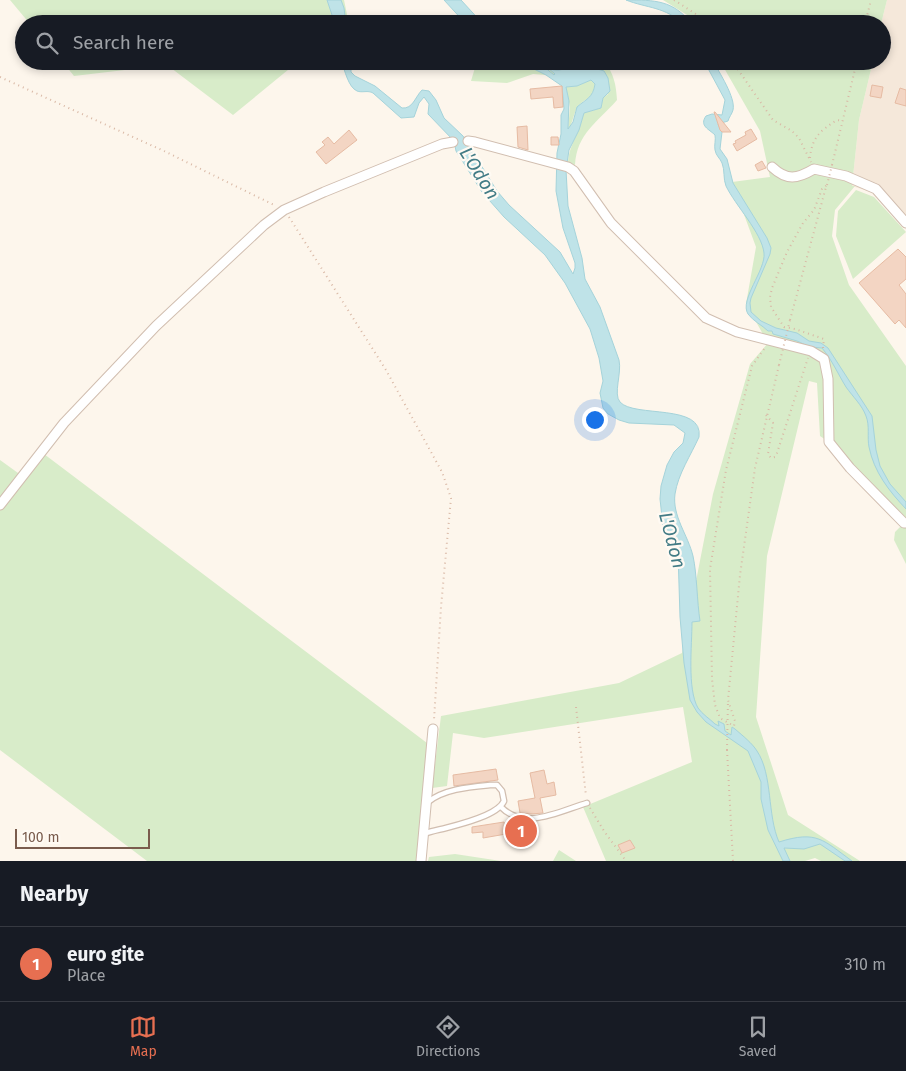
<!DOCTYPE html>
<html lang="en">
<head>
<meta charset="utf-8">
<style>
  :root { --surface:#171b24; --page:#20242c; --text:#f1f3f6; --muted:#9ea1a6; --line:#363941; --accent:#e76f51 }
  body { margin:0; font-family:"Fira Sans",sans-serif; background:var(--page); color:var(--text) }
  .scale { position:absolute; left:15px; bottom:12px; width:135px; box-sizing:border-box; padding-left:5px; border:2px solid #7a5c4d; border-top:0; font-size:14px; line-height:18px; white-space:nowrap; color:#7a5c4d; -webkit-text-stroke:4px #fffaf3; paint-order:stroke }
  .you { position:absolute; left:594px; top:419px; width:18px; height:18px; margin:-12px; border:4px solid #fff; border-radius:50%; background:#1a73e8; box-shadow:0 0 0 8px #1a73e833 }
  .badge { display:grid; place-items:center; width:32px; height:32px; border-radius:50%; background:var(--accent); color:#fff; font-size:16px; font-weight:700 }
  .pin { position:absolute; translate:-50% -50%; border:2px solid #fff; box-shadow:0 1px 5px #0006 }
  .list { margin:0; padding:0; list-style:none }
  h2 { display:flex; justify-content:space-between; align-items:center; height:65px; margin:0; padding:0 20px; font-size:21px }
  h2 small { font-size:16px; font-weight:400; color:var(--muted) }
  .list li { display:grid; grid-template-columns:32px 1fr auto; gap:15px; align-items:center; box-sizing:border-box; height:75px; padding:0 20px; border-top:1px solid var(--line) }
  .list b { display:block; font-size:19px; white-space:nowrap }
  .list p { margin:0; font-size:16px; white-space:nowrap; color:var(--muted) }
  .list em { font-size:16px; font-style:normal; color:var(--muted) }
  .icon { flex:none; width:28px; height:28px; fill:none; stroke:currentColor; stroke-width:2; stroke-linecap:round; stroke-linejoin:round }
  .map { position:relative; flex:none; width:906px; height:861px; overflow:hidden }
  .search { position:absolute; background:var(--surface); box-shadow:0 2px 8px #0003; left:15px; right:15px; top:15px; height:55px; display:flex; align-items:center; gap:12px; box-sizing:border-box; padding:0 18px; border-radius:28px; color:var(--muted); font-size:19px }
  .sheet { height:140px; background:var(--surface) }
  nav { display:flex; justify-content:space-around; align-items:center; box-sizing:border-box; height:70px; border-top:1px solid var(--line); background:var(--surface); font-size:14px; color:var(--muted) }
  nav a { display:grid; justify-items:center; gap:2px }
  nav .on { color:var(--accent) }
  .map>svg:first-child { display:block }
  .residential { fill:#f5e8da }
  .green { fill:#d8ecc9 }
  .water { fill:#bfe3e8; stroke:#a5d3da; fill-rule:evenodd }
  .building { fill:#f3d5c3; stroke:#e6bba3 }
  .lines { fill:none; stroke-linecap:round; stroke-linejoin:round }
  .lane-casing { stroke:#d1beb0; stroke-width:7 }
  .street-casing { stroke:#d1beb0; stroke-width:11 }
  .path { stroke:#d9b8a5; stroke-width:2; stroke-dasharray:1 4; stroke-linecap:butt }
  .lane { stroke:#fff; stroke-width:4.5 }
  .street { stroke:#fff; stroke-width:9 }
  .path-bridge { stroke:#d9b8a5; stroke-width:2; stroke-dasharray:1 4; stroke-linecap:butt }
  .labels { text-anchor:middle; stroke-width:4.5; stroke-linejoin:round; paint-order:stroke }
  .water-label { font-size:19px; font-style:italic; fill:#437c86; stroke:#fffaf3 }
</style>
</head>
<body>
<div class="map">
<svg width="906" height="861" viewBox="0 0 906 861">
  <rect width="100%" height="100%" fill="#fdf6ec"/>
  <!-- residential -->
  <path class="residential" d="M887,0h19v228l-29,-34 -25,-8 7,-66 14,-59h9l-1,-37z"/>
  <!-- green -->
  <path class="green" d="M10,0h334l5,24h-319z
    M663,0h224l-6,24h-186l-3,-6z
    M62,61h240l-8,4 -61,50 -66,-50 -93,11z
    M477,61h41l28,14 -13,-1 -26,9 -36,-2z
    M537,61h67c10,13 12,23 13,39 -20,23 -40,33 -42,65l-7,-3c1,-13 6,-21 11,-33 2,-5 3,-11 5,-16l17,-5 2,-10 5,-4 -9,-25c-11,-4 -30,-13 -38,0h-11l6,5 -2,2z
    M720,61h153l-14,59 -7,66h3l-20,24 -3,26 17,49 57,81v198l-12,-24 1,-8 9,-9 -75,-81 -9,-6 -3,-53 -8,-2 -42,175 -11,161 32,98 72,46h-39l-6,-3 -10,3h-199l-23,-54 109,-45 -9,-55 -199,31 -31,-5 -6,53 -15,2 9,-72 178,-33 63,-30 31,-159 37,-130 18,-21 -22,-39 10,-57 -24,-65 38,-5 -10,-46z
    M591,80l4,4c-2,17 -11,13 -18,24 -4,7 -4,15 -9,22l2,-23 -4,-20 11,-1z
    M856,190l18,7 32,35 -53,47 -17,-43 2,-25z
    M44,454l383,289 -9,118h-271l-147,-111v-290l25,18z
    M559,850l17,11h-23z
    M455,854l46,7h-73l1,-4z"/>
  <!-- water -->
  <path class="water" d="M327,0h14l3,8 2,16h-11z
    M444,0h17l22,24h-17z
    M626,0c29,0 47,0 66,24h-10c-15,-17 -36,-16 -56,-24z
    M341,61h10v11l4,4 20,10 27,22c11,1 13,-11 20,-18l7,1 7,9 8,18 19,18 34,55 12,14 51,47 13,22 2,-6v-5l-12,-35 -7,-37 1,-38 4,-19v-19l3,-6 -2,-23 -16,-11 -28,-14h19l17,14 1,-1 -7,-6c5,2 10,3 15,1l2,-5 13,-1 26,8 4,7 2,13 -7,7 -2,10 -17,5 -5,17 -10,20 -3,20 2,36 14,52 3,21 15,28 19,53c3,13 -6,34 1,42 14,16 84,1 79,35 -8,18 -21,37 -24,57 -3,22 13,41 18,62 4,18 4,46 7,65l-8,1c0,23 -5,67 6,86 4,6 12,11 17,16l4,2 -1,-5 6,3 1,7 6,4 1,-8 3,2c8,7 17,14 22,22 16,24 10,64 22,91 38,-12 44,-2 73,19h-7l-25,-17 -16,5 -20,-1 6,13h-7l-15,-31 -7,-31v-17l-13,-31 -42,-29 -9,-10 -7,-12 -6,-37 -4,-46 -2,-65 -15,-26 -3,-27 1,-13 6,-21 7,-13 9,-9 2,-10 -11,-8 -45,-2 -10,-3 -11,-6 -5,-6 -3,-15 3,-12 -4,-23 -9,-29 -25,-46 -20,-28 -41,-38 -22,-25 -26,-41 -2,-10 -26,-27 1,-10 -5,-7 -5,6 -5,14 -13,1 -28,-25c-5,-3 -11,0 -16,-2 -9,-4 -12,-21 -16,-30zM591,80l4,4c-2,14 -9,15 -18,23l-4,15 -5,7 1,-28 -3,-14 11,-1z
    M704,61h9c6,11 23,37 20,49 -1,4 -4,7 -5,11l-10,3 4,8 -2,17 7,10 6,24 34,55 4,10 -1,6 -19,44 -1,5 1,9 10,9 15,7 21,5 12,8 12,2 7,5 44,68 4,34 4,16 10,18 16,18v7c-17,-18 -32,-37 -37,-62 -2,-10 1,-21 -3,-31 -4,-11 -13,-19 -20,-29 -8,-13 -14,-27 -24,-39l-12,-1 -13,-6 -24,-7 -1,-3h-4c-6,-6 -15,-10 -20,-17 -9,-14 18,-44 16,-61 -2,-20 -29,-48 -38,-67 -3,-7 -1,-16 -4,-23 -2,-5 -6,-7 -7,-13 -1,-5 1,-10 0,-15 -6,-6 -16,-9 -9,-19l6,-2 10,1 3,-15z"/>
  <!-- building -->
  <path class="building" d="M872,85l11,2 -2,11 -11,-2z
    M562,86l1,21 -9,1 -1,-11 -22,2 -1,-10z
    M900,88l6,2v16l-11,-3z
    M714,112h1l16,20h-9l-2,-2z
    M527,126l1,24 -10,-3 -1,-20z
    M751,129l6,10 -20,12 -4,-7 3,-1 -1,-2 11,-6 -1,-3z
    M349,130l8,10 -31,24 -10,-12 9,-7 -3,-3 6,-5 6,7z
    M551,137h7l1,8h-8z
    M762,161l4,7 -8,3 -3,-6z
    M898,249l8,8v22l-7,6 7,9v34l-7,-8 -4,4 -36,-41z
    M496,769l2,11 -44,6 -1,-11z
    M544,770l3,14 7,-2 2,13 -16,3 3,15 -12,1 -11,-1 -2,-12 17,-3 -5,-25z
    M504,822l1,5 17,-4v-1h7l3,14 -24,7 -2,-9 -23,4v-6l-11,1v-6z
    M630,840l5,8 -13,5 -4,-8z"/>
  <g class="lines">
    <!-- lane casing -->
    <g class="lane-casing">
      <path id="lane" d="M501,807c23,24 59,4 86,-4
        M424,834c7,-3 14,-4 22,-6 16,-4 52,-13 58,-27l-2,-10 -5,-6h-7c-21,2 -46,4 -62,17"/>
    </g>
    <!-- street casing -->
    <g class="street-casing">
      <path id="street" d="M468,141l7,1 93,25 6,4 37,52 95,95 31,14 74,19 13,8 4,20 1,63 21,26 54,55h2
        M772,167c15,14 25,12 42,2l32,7 30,13 30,34
        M0,505l64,-82 92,-97 108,-101 20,-15 40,-18 118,-48 11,-2
        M421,861l12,-132"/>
    </g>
    <!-- path -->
    <path class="path" d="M674,0l28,18 4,6
      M865,24l6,-24
      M732,61l41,59 19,11 7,7 12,24
      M0,77l164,74 112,55
      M810,158c2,-21 10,-27 27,-38l6,1
      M832,165l25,-104
      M289,217l97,153 56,102 9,26 -10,109 -7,113
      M790,320l36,-133
      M823,348l1,-9 -29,-10 -11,-2 -13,-20 -1,-10 2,-9 15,-36 16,-29 11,-13 8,-21 5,-4
      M764,349l-12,17 -26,104 -16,99 2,110 3,26 5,13 14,8 1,-5 -7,-21 12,-125 15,-107 24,-103
      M766,415l7,8 -5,31 3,4 4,-1 2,-4 31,-95
      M576,707l10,89
      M727,750l6,111
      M590,808l14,23 22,30"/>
    <!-- lane -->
    <use href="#lane" class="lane"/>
    <!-- street -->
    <use href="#street" class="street"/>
    <!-- path-bridge -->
    <path class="path-bridge" d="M827,185l5,-20
      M779,365l11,-45
      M727,750l1,-50"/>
  </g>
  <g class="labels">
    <!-- water labels -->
    <g class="water-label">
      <text transform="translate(480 173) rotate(58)" y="7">L'Odon</text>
      <text transform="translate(673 540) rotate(75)" y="7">L'Odon</text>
    </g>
  </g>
</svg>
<div class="scale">100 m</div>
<div class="you"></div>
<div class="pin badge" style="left:521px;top:831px">1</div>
<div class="search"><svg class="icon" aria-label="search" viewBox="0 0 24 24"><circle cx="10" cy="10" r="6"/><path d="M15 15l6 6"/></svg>Search here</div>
</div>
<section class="sheet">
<h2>Nearby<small></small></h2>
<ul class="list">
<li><span class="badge">1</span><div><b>euro gite</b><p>Place</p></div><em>310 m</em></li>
</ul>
</section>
<nav>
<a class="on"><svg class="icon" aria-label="map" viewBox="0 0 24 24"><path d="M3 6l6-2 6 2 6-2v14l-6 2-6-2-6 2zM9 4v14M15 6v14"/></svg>Map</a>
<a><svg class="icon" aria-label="directions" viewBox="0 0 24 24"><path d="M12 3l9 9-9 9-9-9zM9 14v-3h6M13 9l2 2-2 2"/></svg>Directions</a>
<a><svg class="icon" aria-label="saved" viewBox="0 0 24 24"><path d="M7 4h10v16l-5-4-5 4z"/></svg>Saved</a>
</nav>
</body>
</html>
